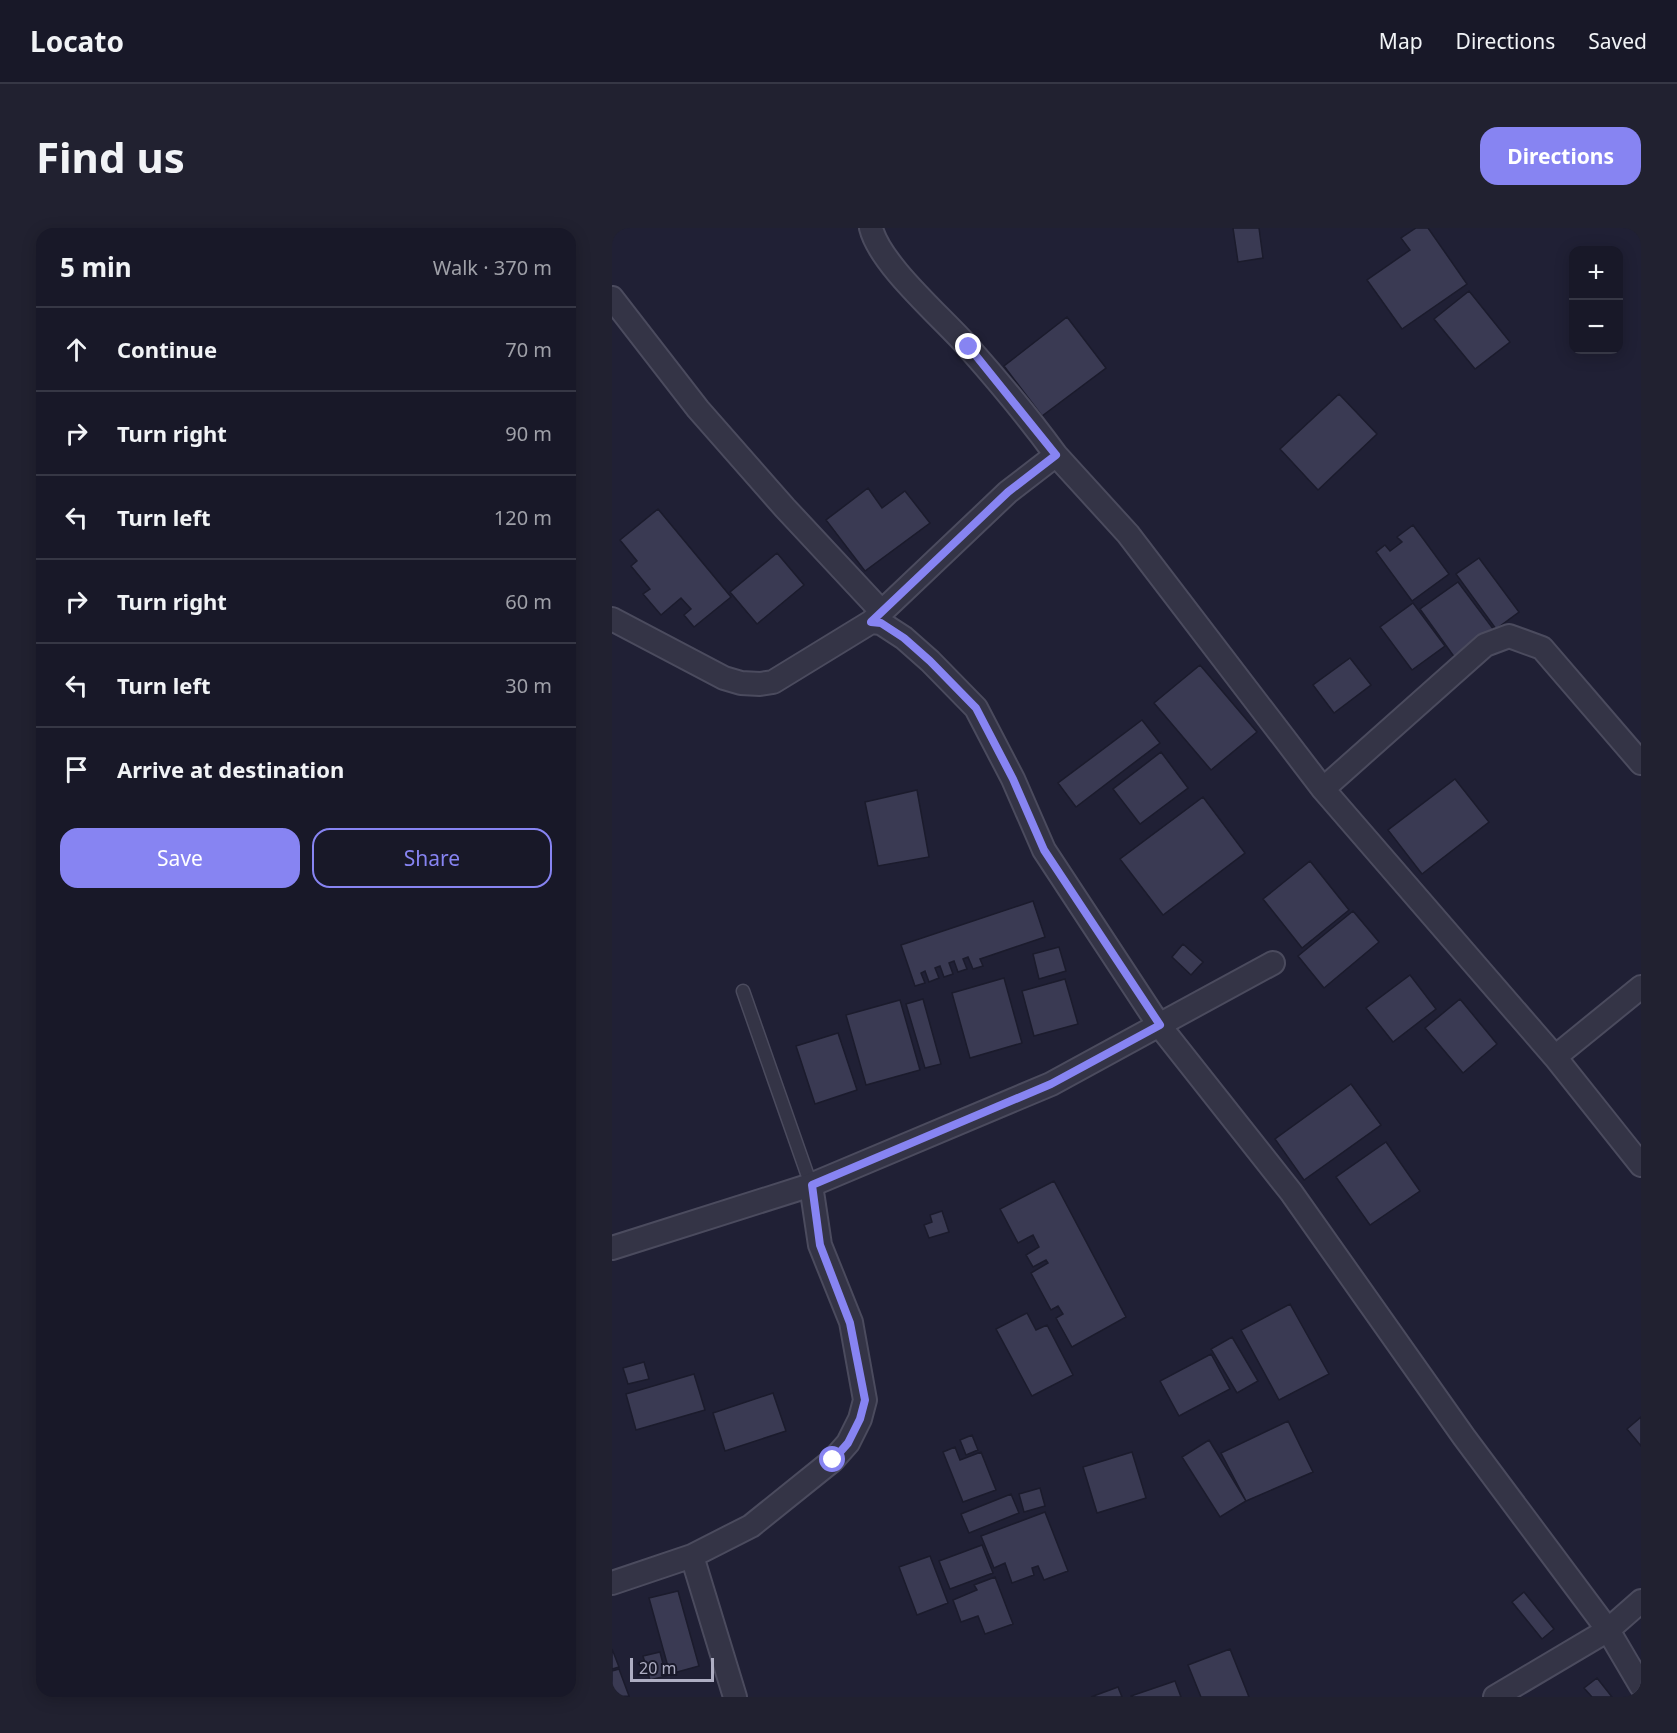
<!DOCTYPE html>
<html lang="en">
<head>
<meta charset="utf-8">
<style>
  :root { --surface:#181828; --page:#212130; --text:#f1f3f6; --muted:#9fa0a8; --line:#363745; --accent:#8784f2 }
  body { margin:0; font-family:"Noto Sans",sans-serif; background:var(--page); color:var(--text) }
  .controls { position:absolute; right:18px; top:18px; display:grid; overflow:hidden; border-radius:12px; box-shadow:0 3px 15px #0003 }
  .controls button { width:54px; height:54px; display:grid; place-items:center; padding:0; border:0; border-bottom:2px solid var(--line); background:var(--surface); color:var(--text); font:30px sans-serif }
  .scale { position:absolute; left:18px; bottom:15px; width:84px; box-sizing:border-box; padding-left:6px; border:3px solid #aeaec3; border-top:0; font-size:16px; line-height:21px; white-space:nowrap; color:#aeaec3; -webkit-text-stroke:4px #19192a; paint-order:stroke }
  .stop { position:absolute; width:18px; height:18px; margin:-14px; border:4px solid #8784f2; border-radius:50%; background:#fff }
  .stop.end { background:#8784f2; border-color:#fff; box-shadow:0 2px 6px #0008 }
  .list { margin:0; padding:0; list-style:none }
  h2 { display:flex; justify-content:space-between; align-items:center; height:78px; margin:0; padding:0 24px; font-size:26px }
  h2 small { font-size:20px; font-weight:400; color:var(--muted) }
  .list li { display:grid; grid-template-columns:39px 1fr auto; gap:18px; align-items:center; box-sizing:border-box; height:84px; padding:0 24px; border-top:2px solid var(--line) }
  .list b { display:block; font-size:22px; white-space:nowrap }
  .list em { font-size:20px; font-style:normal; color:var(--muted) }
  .actions { display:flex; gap:12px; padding:18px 24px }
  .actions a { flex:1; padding:14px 0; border:2px solid var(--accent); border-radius:18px; text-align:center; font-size:21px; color:var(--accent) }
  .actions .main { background:var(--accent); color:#fff }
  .icon { flex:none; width:33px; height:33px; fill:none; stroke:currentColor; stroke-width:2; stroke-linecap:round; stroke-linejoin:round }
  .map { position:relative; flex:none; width:1029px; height:1469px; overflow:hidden; border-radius:18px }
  header { display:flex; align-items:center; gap:36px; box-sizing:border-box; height:84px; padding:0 30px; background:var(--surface); border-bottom:2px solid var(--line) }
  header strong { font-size:28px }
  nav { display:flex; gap:33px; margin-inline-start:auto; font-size:21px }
  .intro { display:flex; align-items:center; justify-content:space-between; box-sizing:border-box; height:144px; padding:0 36px }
  h1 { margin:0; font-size:42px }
  .button { padding:15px 27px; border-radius:18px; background:var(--accent); color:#fff; font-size:21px; font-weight:700 }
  main { display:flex; gap:36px; padding:0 36px }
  aside { flex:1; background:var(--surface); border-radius:18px; box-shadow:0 3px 15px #0003 }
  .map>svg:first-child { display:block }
  .building { fill:#3a3a53; stroke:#1b1b2c; stroke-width:1.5 }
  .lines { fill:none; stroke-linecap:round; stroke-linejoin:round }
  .lane-casing { stroke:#4b4b5e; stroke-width:15 }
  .street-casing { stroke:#4b4b5e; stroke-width:26 }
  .lane { stroke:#343446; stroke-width:12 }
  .street { stroke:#343446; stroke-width:22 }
  .route { stroke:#8784f2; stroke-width:8 }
</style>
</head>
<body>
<header>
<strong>Locato</strong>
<nav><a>Map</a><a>Directions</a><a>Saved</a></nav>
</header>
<div class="intro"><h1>Find us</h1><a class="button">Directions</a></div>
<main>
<aside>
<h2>5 min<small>Walk · 370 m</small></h2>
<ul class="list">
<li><svg class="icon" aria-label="ahead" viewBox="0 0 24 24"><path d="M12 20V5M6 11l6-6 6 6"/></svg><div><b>Continue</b></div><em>70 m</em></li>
<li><svg class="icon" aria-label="right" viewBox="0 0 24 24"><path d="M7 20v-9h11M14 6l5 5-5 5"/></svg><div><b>Turn right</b></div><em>90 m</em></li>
<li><svg class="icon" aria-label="left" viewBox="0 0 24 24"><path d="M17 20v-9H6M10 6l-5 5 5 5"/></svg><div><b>Turn left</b></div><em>120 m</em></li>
<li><svg class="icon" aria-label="right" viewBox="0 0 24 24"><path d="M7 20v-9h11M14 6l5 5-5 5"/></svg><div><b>Turn right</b></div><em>60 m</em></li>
<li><svg class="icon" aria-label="left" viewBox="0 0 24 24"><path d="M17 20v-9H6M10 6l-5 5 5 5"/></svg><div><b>Turn left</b></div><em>30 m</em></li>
<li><svg class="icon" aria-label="arrive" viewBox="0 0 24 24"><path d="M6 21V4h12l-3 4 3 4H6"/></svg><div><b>Arrive at destination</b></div></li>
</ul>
<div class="actions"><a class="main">Save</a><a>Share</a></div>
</aside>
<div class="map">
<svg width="1029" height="1469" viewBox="0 0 1029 1469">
  <rect width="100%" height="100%" fill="#202035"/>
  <!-- building -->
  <path class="building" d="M621,0h26l4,30 -25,4z
    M804,0h12l39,56 -65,45 -35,-49 43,-30 -9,-12z
    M857,63l41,51 -35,27 -41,-50z
    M455,89l39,51 -64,48 -38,-50z
    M727,166l38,40 -59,56 -38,-41z
    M256,260l14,20 23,-17 25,32 -65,48 -39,-51z
    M46,281l73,88 -37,30 -10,-12 7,-6 -10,-11 -20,17 -18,-21 7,-5 -19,-23 6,-5 -17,-21z
    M801,297l36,49 -37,27 -36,-49 9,-7 5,6 12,-9 -5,-5z
    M165,325l27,32 -47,39 -27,-32z
    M867,330l40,54 -23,17 -40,-55z
    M846,354l36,48 -39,28 -35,-49z
    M801,375l32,43 -33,24 -32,-43z
    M738,430l21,27 -37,28 -21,-28z
    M588,437l57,67 -46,38 -57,-67z
    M530,492l18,23 -84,64 -18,-24z
    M549,524l27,36 -48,36 -27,-35z
    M843,551l34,43 -67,52 -34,-44z
    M305,562l12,67 -51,9 -13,-64z
    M591,569l42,56 -82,62 -43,-56z
    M698,633l39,49 -47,38 -39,-49z
    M421,673l12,36 -65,22 3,7 -10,3 -5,-12 -5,2 4,10 -9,3 -4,-11 -5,2 4,11 -9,3 -4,-11 -5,2 4,10 -10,4 -4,-11 -4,2 4,10 -10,3 -14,-41z
    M741,683l26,31 -55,46 -26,-32z
    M571,716l20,18 -12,13 -19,-18z
    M447,719l7,24 -27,8 -6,-25z
    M798,747l26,34 -43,33 -27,-34z
    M392,750l18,65 -52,15 -18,-65z
    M453,751l13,45 -44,12 -12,-45z
    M311,771l18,65 -16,4 -19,-64z
    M848,771l37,45 -34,29 -38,-45z
    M288,772l20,70 -54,15 -20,-70z
    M226,805l19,57 -42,14 -19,-58z
    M739,856l30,41 -77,55 -29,-41z
    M774,914l34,49 -50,34 -34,-48z
    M442,953l72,136 -54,30 -16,-29 7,-4 -5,-8 -7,4 -20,-37 17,-10 -2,-3 -13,7 -7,-12 13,-8 -6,-12 -15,8 -18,-34z
    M330,983l7,21 -20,6 -5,-13 8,-3 -2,-7z
    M678,1076l39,70 -50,26 -38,-70z
    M415,1085l9,17 11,-5 26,50 -41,21 -36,-67z
    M620,1109l26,44 -21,12 -26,-44z
    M599,1126l19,35 -51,27 -19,-35z
    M32,1134l5,17 -21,5 -5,-16z
    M82,1146l11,36 -69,20 -10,-36z
    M161,1165l13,38 -61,20 -12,-38z
    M1029,1189v29l-14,-17z
    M676,1193l25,51 -67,29 -25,-48z
    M360,1207l6,15 -12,5 -6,-15z
    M597,1212l37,61 -26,16 -38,-60z
    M343,1219l5,13 21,-8 15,38 -33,12 -20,-50z
    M520,1224l14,46 -49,15 -14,-46z
    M428,1260l5,18 -21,6 -5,-18z
    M399,1266l8,19 -50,20 -8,-19z
    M433,1284l23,59 -24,9 -6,-14 -6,2 2,7 -22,8 -7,-20 -11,5 -13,-32z
    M370,1317l11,28 -43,16 -11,-28z
    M318,1328l18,47 -31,12 -18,-48z
    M383,1349l18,47 -28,10 -7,-18 -17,6 -8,-22 24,-10 -3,-5z
    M66,1363l21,75 -29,8 -21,-76z
    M912,1364l30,37 -12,10 -30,-37z
    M0,1421l7,18 -7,2z
    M618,1421l19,48h-48l-13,-32z
    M48,1424l6,24 -16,4 -7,-24z
    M7,1441l10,27 -17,1v-26z
    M985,1450l15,19h-20l-8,-9z
    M563,1453l6,16h-50v-1z
    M506,1459l4,10h-31z"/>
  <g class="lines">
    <!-- lane casing -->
    <g class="lane-casing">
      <path id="lane" d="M131,763l68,194"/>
    </g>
    <!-- street casing -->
    <g class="street-casing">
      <path id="street" d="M0,70l86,111 87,99 97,104
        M444,227l72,79 195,255 232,268 86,108
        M0,391l112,59 17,5 19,1 13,-2 98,-60 10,1 23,15 26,23 46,47 37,71 31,71 115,175 114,-62
        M259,394l137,-130 48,-37c-27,-37 -57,-73 -87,-107 -26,-30 -89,-83 -98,-120
        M711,561l162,-144 24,-9 33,12 99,115
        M943,829l86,-70
        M0,1020l199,-63 240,-101 108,-59 132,167 173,245 144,193 33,56
        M0,1355l80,-27
        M123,1469l-43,-141 59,-30 82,-66 15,-17 12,-24 5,-19 -14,-78 -31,-77 -9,-60
        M883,1469l113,-67 33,-29"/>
    </g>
    <!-- lane -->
    <use href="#lane" class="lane"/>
    <!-- street -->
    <use href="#street" class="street"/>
  </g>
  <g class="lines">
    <!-- route -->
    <path class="route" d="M221,1232l15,-17 12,-24 5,-19 -15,-77 -30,-78 -8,-60 239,-101 109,-59 -116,-175 -31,-71 -37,-71 -46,-47 -26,-23 -23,-15 -10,-1 137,-130 48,-37 -87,-108"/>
  </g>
</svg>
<div class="controls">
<button>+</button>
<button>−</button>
</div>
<div class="scale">20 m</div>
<div class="stop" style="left:221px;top:1232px"></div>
<div class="stop end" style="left:357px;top:119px"></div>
</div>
</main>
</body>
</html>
